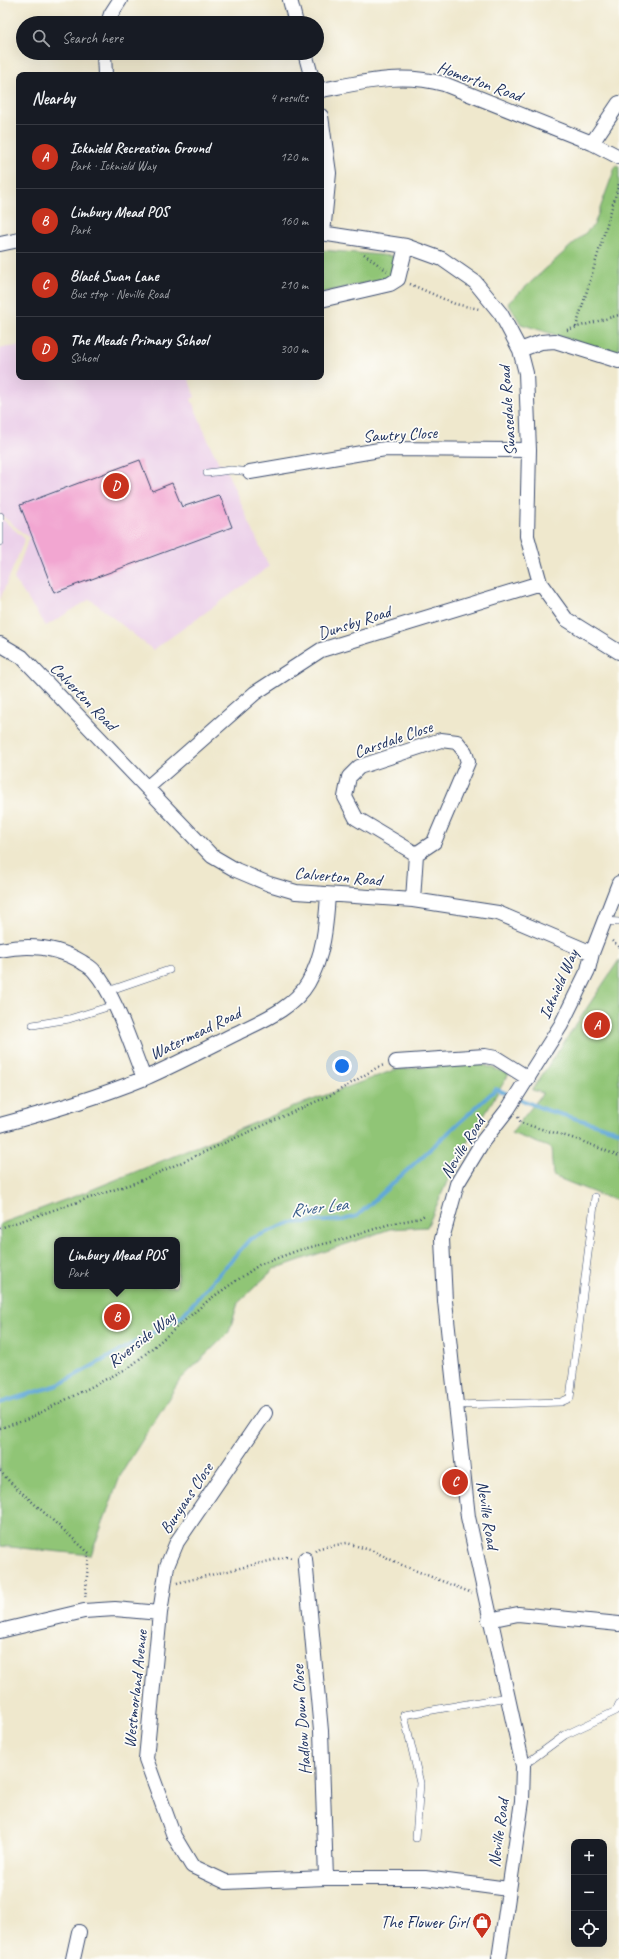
<!DOCTYPE html>
<html lang="en">
<head>
<meta charset="utf-8">
<style>
  :root { --surface:#171b24; --page:#242831; --text:#f1f3f6; --muted:#9ea1a6; --line:#363941; --accent:#c8321e }
  body { margin:0; font-family:Caveat,sans-serif; background:var(--page); color:var(--text) }
  .controls { position:absolute; right:12px; bottom:12px; display:grid; overflow:hidden; border-radius:8px; box-shadow:0 4px 16px #0002 }
  .controls button { width:36px; height:36px; display:grid; place-items:center; padding:0; border:0; border-bottom:1px solid var(--line); background:var(--surface); color:var(--text); font:20px sans-serif }
  .you { position:absolute; left:342px; top:1066px; width:14px; height:14px; margin:-10px; border:3px solid #fff; border-radius:50%; background:#1a73e8; box-shadow:0 0 0 6px #1a73e833 }
  .badge { display:grid; place-items:center; width:26px; height:26px; border-radius:50%; background:var(--accent); color:#fff; font-size:13px; font-weight:700 }
  .pin { position:absolute; translate:-50% -50%; border:2px solid #fff; box-shadow:0 1px 4px #0006 }
  .popup { position:absolute; left:54px; top:1237px; width:126px; height:52px; box-sizing:border-box; display:grid; place-content:center; border-radius:8px; background:var(--surface); filter:drop-shadow(0 1px 3px #0005); font-size:13px; white-space:nowrap; color:var(--muted) }
  .popup b { font-size:15px; color:var(--text) }
  .popup::after { content:''; position:absolute; left:50%; top:100%; margin-left:-8px; border:8px solid transparent; border-top-color:var(--surface) }
  .list { margin:0; padding:0; list-style:none }
  h2 { display:flex; justify-content:space-between; align-items:center; height:52px; margin:0; padding:0 16px; font-size:17px }
  h2 small { font-size:13px; font-weight:400; color:var(--muted) }
  .list li { display:grid; grid-template-columns:26px 1fr auto; gap:12px; align-items:center; box-sizing:border-box; height:64px; padding:0 16px; border-top:1px solid var(--line) }
  .list b { display:block; font-size:15px; white-space:nowrap }
  .list p { margin:0; font-size:13px; white-space:nowrap; color:var(--muted) }
  .list em { font-size:13px; font-style:normal; color:var(--muted) }
  .icon { flex:none; width:22px; height:22px; fill:none; stroke:currentColor; stroke-width:2; stroke-linecap:round; stroke-linejoin:round }
  .map { position:relative; flex:none; width:619px; height:1959px; overflow:hidden }
  .search { position:absolute; background:var(--surface); box-shadow:0 4px 16px #0002; left:16px; top:16px; width:308px; height:44px; display:flex; align-items:center; gap:10px; box-sizing:border-box; padding:0 14px; border-radius:22px; color:var(--muted); font-size:15px }
  .panel { position:absolute; background:var(--surface); box-shadow:0 4px 16px #0002; left:16px; top:72px; width:308px; height:308px; border-radius:8px }
  .map>svg:first-child { display:block }
  .built { fill:#ecd1ea }
  .green { fill:#90c576; stroke:#567a6a; fill-rule:evenodd }
  .lines { fill:none; stroke-linecap:round; stroke-linejoin:round }
  .stream { stroke:#62a9d8; stroke-width:4 }
  .building { fill:#f2a6d1 }
  .lane-casing { stroke:#3b4b6f; stroke-width:8 }
  .street-casing { stroke:#3b4b6f; stroke-width:16 }
  .path { stroke:#3b4b6f; stroke-width:2.5; stroke-dasharray:1 3; stroke-linecap:butt }
  .lane { stroke:#fff; stroke-width:7 }
  .street { stroke:#fff; stroke-width:14 }
  .labels { text-anchor:middle; stroke-width:3.5; stroke-linejoin:round; paint-order:stroke }
  .street-label { font-size:17px; fill:#1b2f5e; stroke:#fdfcf7 }
  .poi-label { font-size:17px; fill:#1b2f5e; stroke:#fdfcf7; text-anchor:end }
  .water-label { font-size:18px; font-style:italic; fill:#345a89; stroke:#fdfcf7 }
</style>
</head>
<body>
<div class="map">
<svg width="619" height="1959" viewBox="0 0 619 1959">
  <rect width="100%" height="100%" fill="#fdfcf7"/>
  <filter id="ink" filterUnits="userSpaceOnUse"><feTurbulence type="fractalNoise" baseFrequency=".025" numOctaves="2"/><feDisplacementMap in="SourceGraphic" scale="8" xChannelSelector="R" yChannelSelector="G"/><feConvolveMatrix kernelMatrix="1 2 1 2 8 2 1 2 1" color-interpolation-filters="sRGB"/></filter>
  <filter id="wash" filterUnits="userSpaceOnUse"><feTurbulence type="fractalNoise" baseFrequency=".012" numOctaves="4" result="noise"/><feDisplacementMap in="SourceGraphic" scale="16" xChannelSelector="R" yChannelSelector="G"/><feGaussianBlur stdDeviation="0.9" result="paint"/><feColorMatrix in="noise" values="0 0 0 0 0 0 0 0 0 0 0 0 0 0 0 0 0 1.4 0 .05"/><feComposite in="paint" operator="in"/></filter>
  <g filter="url(#wash)">
    <rect width="100%" height="100%" fill="#efe8cd"/>
    <!-- built -->
    <path class="built" d="M19,346v31h169l7,20 -4,2 20,48 8,16 5,2 45,102 -116,83 -63,-51 -44,27 -32,-47 15,-41 -29,-24v-166z
      M0,517l25,22 -25,60z"/>
    <!-- green -->
    <path class="green" d="M616,165l3,2v188l-98,-31 -13,-21 86,-78z
      M321,250l72,6v21l-72,16z
      M619,960v240l-14,-3 -52,-21 -2,-28 -40,-15 32,-40 -11,-3z
      M475,1062l34,12 -51,83 -31,70 -37,2 -116,40 -36,34 -9,29 -49,48 -59,94 -30,81 -91,-9v-322l86,-32 210,-86 98,-36zM57,1240h120v46h-120z"/>
    <g class="lines">
      <!-- stream -->
      <path class="stream" d="M0,1403l58,-18 123,-68 69,-78 40,-16 53,-3 14,-4 139,-127 50,21 73,21"/>
    </g>
    <g id="blocks">
      <!-- building -->
      <path class="building" d="M140,460l12,31 20,-8 10,24 36,-12 3,3 11,29 -178,66 -34,-88z"/>
    </g>
  </g>
  <g filter="url(#ink)">
    <use href="#blocks" fill-opacity="0" stroke="#3b4b6f" stroke-width="1"/>
    <g class="lines">
      <!-- lane casing -->
      <g class="lane-casing">
        <path id="lane" d="M207,473l24,-3 19,2
          M0,542v-26
          M605,921l14,1
          M108,991l61,-21
          M33,1025l36,-6 45,-14
          M456,1405l105,-3 9,-4 25,-201
          M523,1766l42,-31 51,-24 3,-7
          M416,1838l4,-55 -16,-68 103,-18"/>
      </g>
      <!-- street casing -->
      <g class="street-casing">
        <path id="street" d="M290,0l6,23
          M108,23l3,-9 9,-14
          M104,53l1,22
          M305,53l6,22
          M321,90c43,-8 80,-18 123,-6l148,59 27,14
          M321,116l8,57 -6,60
          M592,143l27,-40
          M321,233l85,13 36,13 33,23 26,32 19,36 6,23 3,77 -2,86 13,47 26,36 53,33
          M0,244l19,-4
          M321,300l69,-16 8,-5 8,-33
          M520,350l21,-8 14,-1 64,20
          M250,472l135,-23 144,1
          M0,644l22,13 190,199 24,14 33,14 27,8 117,8 85,13 94,40
          M148,787l107,-94 66,-43 219,-67
          M413,900l3,-46 -60,-36 -11,-21 4,-20 10,-10 82,-27 16,2 8,10 3,10 -34,80 -18,12
          M0,950c29,-6 56,-4 82,12 4,3 9,5 12,9 22,25 37,75 50,107
          M396,1062l89,-6 11,2 32,20
          M0,1125c49,-13 98,-28 145,-47 30,-13 60,-29 90,-44 26,-13 58,-25 73,-51 16,-27 18,-58 20,-88
          M305,1559l16,172 5,147
          M160,1613l7,-47 10,-24 88,-129
          M489,1620l29,-6 101,10
          M0,1631l84,-20 31,-2 45,4 -14,146 28,77 18,30 34,16 100,-4h99l83,11
          M73,1959l6,-27
          M499,1959l23,-158 1,-35 -55,-249 -23,-216 -3,-62 15,-55 26,-43 25,-32 53,-84 27,-55 4,-17 27,-70"/>
      </g>
      <!-- path -->
      <path class="path" d="M364,254l23,17
        M410,284l45,20 24,5
        M576,327l43,-143
        M567,330l52,-15
        M612,941l7,6
        M518,1117l3,6 58,17 40,16
        M0,1228l140,-47 193,-87 45,-27 6,-2
        M0,1428l26,-8 104,-53 80,-68 49,-34 40,-15 45,-11 46,-15 30,-6 6,-4
        M0,1471l9,10 80,72 -4,46
        M315,1551l4,-3 28,-5 26,8 31,15 68,27
        M177,1583l109,-26 7,1"/>
      <!-- lane -->
      <use href="#lane" class="lane"/>
      <!-- street -->
      <use href="#street" class="street"/>
    </g>
  </g>
  <!-- icons -->
  <defs>
    <g id="shop-pin" transform="scale(1)"><path d="M0 17L-7.5 6A9.5 9.5 0 1 1 7.5 6Z" fill="#c8321e" stroke="#fdfcf7"/><path d="M-5-2.5h2.3a2.7 3.5 0 0 1 5.4 0H5L5.5 6h-11ZM-1.5-2.5h3a1.5 2.3 0 0 0-3 0Z" fill="#fff"/></g>
  </defs>
  <g fill-rule="evenodd">
    <use href="#shop-pin" x="482" y="1922"/>
  </g>
  <g class="labels">
    <!-- street labels -->
    <g class="street-label">
      <text transform="translate(480 81) rotate(20)" y="6">Homerton Road</text>
      <text transform="translate(507 411) rotate(-94)" y="6">Swasedale Road</text>
      <text transform="translate(400 434) rotate(-3)" y="6">Sawtry Close</text>
      <text transform="translate(354 622) rotate(-18)" y="6">Dunsby Road</text>
      <text transform="translate(84 696) rotate(46)" y="6">Calverton Road</text>
      <text transform="translate(393 739) rotate(-19)" y="6">Carsdale Close</text>
      <text transform="translate(338 876) rotate(5)" y="6">Calverton Road</text>
      <text transform="translate(558 984) rotate(-66)" y="6">Icknield Way</text>
      <text transform="translate(195 1033) rotate(-26)" y="6">Watermead Road</text>
      <text transform="translate(462 1147) rotate(-58)" y="6">Neville Road</text>
      <text transform="translate(141 1339) rotate(-38)" y="6">Riverside Way</text>
      <text transform="translate(186 1498) rotate(-56)" y="6">Bunyans Close</text>
      <text transform="translate(488 1515) rotate(81)" y="6">Neville Road</text>
      <text transform="translate(135 1689) rotate(-84)" y="6">Westmorland Avenue</text>
      <text transform="translate(301 1720) rotate(-94)" y="6">Hadlow Down Close</text>
      <text transform="translate(498 1833) rotate(-82)" y="6">Neville Road</text>
    </g>
    <!-- poi labels -->
    <g class="poi-label">
      <text x="468" y="1928">The Flower Girl</text>
    </g>
    <!-- water labels -->
    <g class="water-label">
      <text transform="translate(319 1207) rotate(-7)" y="6">River Lea</text>
    </g>
  </g>
</svg>
<div class="controls">
<button>+</button>
<button>−</button>
<button><svg class="icon" aria-label="locate" viewBox="0 0 24 24"><circle cx="12" cy="12" r="6"/><path d="M12 2v4M12 18v4M2 12h4M18 12h4"/></svg></button>
</div>
<div class="you"></div>
<div class="pin badge" style="left:597px;top:1025px">A</div>
<div class="pin badge" style="left:117px;top:1317px">B</div>
<div class="popup"><b>Limbury Mead POS</b>Park</div>
<div class="pin badge" style="left:455px;top:1482px">C</div>
<div class="pin badge" style="left:116px;top:486px">D</div>
<div class="search"><svg class="icon" aria-label="search" viewBox="0 0 24 24"><circle cx="10" cy="10" r="6"/><path d="M15 15l6 6"/></svg>Search here</div>
<section class="panel">
<h2>Nearby<small>4 results</small></h2>
<ul class="list">
<li><span class="badge">A</span><div><b>Icknield Recreation Ground</b><p>Park · Icknield Way</p></div><em>120 m</em></li>
<li><span class="badge">B</span><div><b>Limbury Mead POS</b><p>Park</p></div><em>160 m</em></li>
<li><span class="badge">C</span><div><b>Black Swan Lane</b><p>Bus stop · Neville Road</p></div><em>210 m</em></li>
<li><span class="badge">D</span><div><b>The Meads Primary School</b><p>School</p></div><em>300 m</em></li>
</ul>
</section>
</div>
</body>
</html>
